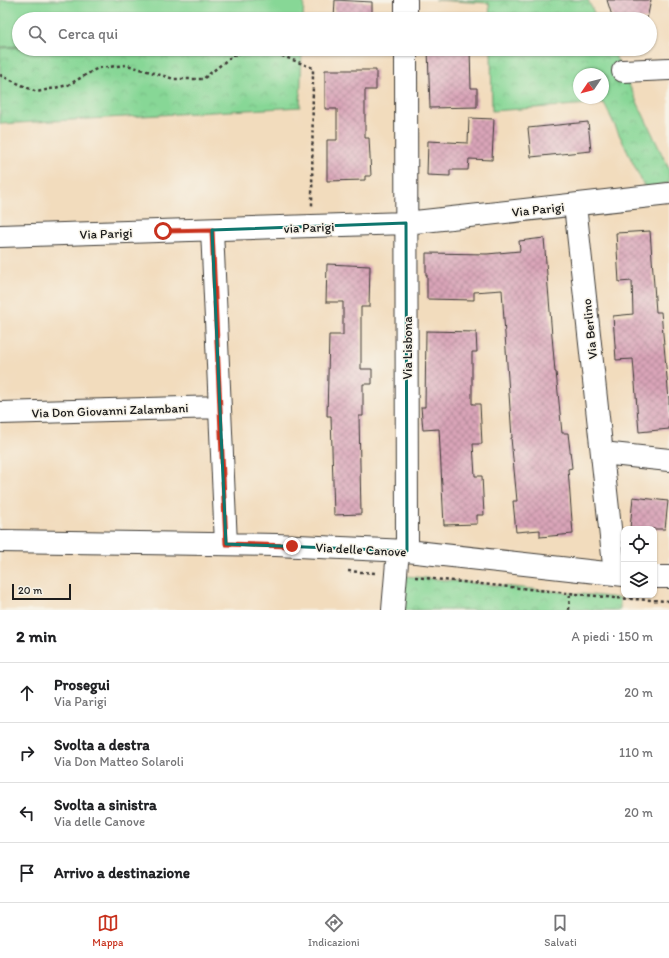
<!DOCTYPE html>
<html lang="it">
<head>
<meta charset="utf-8">
<style>
  :root { --surface:#fff; --page:#f6f6f6; --text:#202124; --muted:#757577; --line:#e0e0e0; --accent:#c8321e }
  body { margin:0; font-family:Itim,sans-serif; background:var(--page); color:var(--text) }
  .controls { position:absolute; right:12px; bottom:12px; display:grid; overflow:hidden; border-radius:8px; box-shadow:0 1px 3px #0004 }
  .controls button { width:36px; height:36px; display:grid; place-items:center; padding:0; border:0; border-bottom:1px solid var(--line); background:var(--surface); color:var(--text); font:20px sans-serif }
  .compass { position:absolute; left:573px; top:68px; width:36px; height:36px; border-radius:50%; background:var(--surface); box-shadow:0 1px 3px #0004; rotate:235deg }
  .scale { position:absolute; left:12px; bottom:10px; width:59px; box-sizing:border-box; padding-left:4px; border:2px solid #1c1c1c; border-top:0; font-size:11px; line-height:14px; white-space:nowrap; color:#1c1c1c; -webkit-text-stroke:3px #f7f3e8; paint-order:stroke }
  .stop { position:absolute; width:12px; height:12px; margin:-9px; border:3px solid #c8321e; border-radius:50%; background:#fff }
  .stop.end { background:#c8321e; border-color:#fff; box-shadow:0 1px 4px #0008 }
  .list { margin:0; padding:0; list-style:none }
  h2 { display:flex; justify-content:space-between; align-items:center; height:52px; margin:0; padding:0 16px; font-size:17px }
  h2 small { font-size:13px; font-weight:400; color:var(--muted) }
  .list li { display:grid; grid-template-columns:26px 1fr auto; gap:12px; align-items:center; box-sizing:border-box; height:60px; padding:0 16px; border-top:1px solid var(--line) }
  .list b { display:block; font-size:15px; white-space:nowrap }
  .list p { margin:0; font-size:13px; white-space:nowrap; color:var(--muted) }
  .list em { font-size:13px; font-style:normal; color:var(--muted) }
  .icon { flex:none; width:22px; height:22px; fill:none; stroke:currentColor; stroke-width:2; stroke-linecap:round; stroke-linejoin:round }
  .map { position:relative; flex:none; width:669px; height:610px; overflow:hidden }
  .search { position:absolute; background:var(--surface); box-shadow:0 1px 3px #0004; left:12px; right:12px; top:12px; height:44px; display:flex; align-items:center; gap:10px; box-sizing:border-box; padding:0 14px; border-radius:22px; color:var(--muted); font-size:15px }
  .sheet { height:292px; background:var(--surface) }
  nav { display:flex; justify-content:space-around; align-items:center; box-sizing:border-box; height:56px; border-top:1px solid var(--line); background:var(--surface); font-size:11px; color:var(--muted) }
  nav a { display:grid; justify-items:center; gap:2px }
  nav .on { color:var(--accent) }
  .map>svg:first-child { display:block }
  .park { fill:url(#park-crowns); stroke:#527a59; fill-rule:evenodd }
  .garden { fill:#87d796; stroke:#527a59 }
  .building { fill:url(#building-cross-hatch) }
  .lines { fill:none; stroke-linecap:round; stroke-linejoin:round }
  .minor-casing { stroke:#3c3934; stroke-width:24 }
  .path { stroke:#3c3934; stroke-width:2.5; stroke-dasharray:3 3; stroke-linecap:butt }
  .minor { stroke:#fff; stroke-width:22 }
  .route { stroke:#c8321e; stroke-width:5 }
  .marked { fill:none; stroke:#0f766e; stroke-width:3; stroke-linejoin:round }
  .labels { text-anchor:middle; stroke-width:3; stroke-linejoin:round; paint-order:stroke }
  .street-label { font-size:13px; fill:#1c1c1c; stroke:#f7f3e8 }
</style>
</head>
<body>
<div class="map">
<svg width="669" height="610" viewBox="0 0 669 610">
  <defs>
    <pattern id="park-crowns" width="20" height="18" patternUnits="userSpaceOnUse"><rect width="20" height="18" fill="#87d796"/><path d="M2 6a3 3 0 1 1 6 0M12 15a3 3 0 1 1 6 0" fill="none" stroke="#74b881"/></pattern>
    <pattern id="building-cross-hatch" width="8" height="8" patternUnits="userSpaceOnUse"><rect width="8" height="8" fill="#d9a4b8"/><path d="M0 0l8 8M0 8l8-8" fill="none" stroke="#af8595"/></pattern>
  </defs>
  <rect width="100%" height="100%" fill="#f7f3e8"/>
  <filter id="ink" filterUnits="userSpaceOnUse"><feTurbulence type="fractalNoise" baseFrequency=".025" numOctaves="2"/><feDisplacementMap in="SourceGraphic" scale="8" xChannelSelector="R" yChannelSelector="G"/><feConvolveMatrix kernelMatrix="1 2 1 2 8 2 1 2 1" color-interpolation-filters="sRGB"/></filter>
  <filter id="wash" filterUnits="userSpaceOnUse"><feTurbulence type="fractalNoise" baseFrequency=".012" numOctaves="4" result="noise"/><feDisplacementMap in="SourceGraphic" scale="16" xChannelSelector="R" yChannelSelector="G"/><feGaussianBlur stdDeviation="0.9" result="paint"/><feColorMatrix in="noise" values="0 0 0 0 0 0 0 0 0 0 0 0 0 0 0 0 0 1.4 0 .05"/><feComposite in="paint" operator="in"/></filter>
  <g filter="url(#wash)">
    <rect width="100%" height="100%" fill="#f2dcbd"/>
    <!-- park -->
    <path class="park" d="M435,0h153l9,19h-107l-1,-16z
      M19,47v2h283l-2,58 -300,17v-76z
      M491,49h121l57,120v14l-24,5 -41,-85 -112,8zM579,74h24v24h-24z
      M396,575l224,23v12h-227z"/>
    <!-- garden -->
    <path class="garden" d="M0,0h304l-1,19h-284v27l-19,1z"/>
    <g id="blocks">
      <!-- building -->
      <path class="building" d="M335,0l37,2v17h-38z
        M607,0h44l-4,19h-34z
        M428,49h42l1,39h6v19l-47,1z
        M325,70h51v20h-11v48h4l2,38h-6v4l-38,1v-41h10v-31h-12z
        M469,118l25,1 -2,41 -23,-1 -1,11h-18v6l-23,-1 1,-34 40,2z
        M588,122l3,29 -60,6 -3,-29z
        M650,231l6,81h5l8,88v29l-30,3 -6,-73 -17,1 -3,-44 20,-2 -1,-33 -13,1 -3,-49z
        M544,238l11,134h1l6,61h6l4,35 -4,1 5,65 -33,3v-7l-24,2 -3,-31h4l-6,-63h1l-10,-148 -28,2v8l-47,-1v-24h-1v-22l61,1 33,-3 -1,-10z
        M327,264l43,2 -1,41h-8v62h11v15h-9v32h-4l2,98 -27,1 -3,-99h-4l2,-81h14v-33h-17z
        M426,331l50,1 1,20h-5v52h8l2,40h-9l2,32h7l2,39h-7v9l-33,1 -5,-96 -16,1 -2,-23h4z
        M633,497l35,4 -3,28h-35z"/>
    </g>
  </g>
  <g filter="url(#ink)">
    <use href="#blocks" fill-opacity="0" stroke="#3c3934" stroke-width="1"/>
    <g class="lines">
      <!-- minor casing -->
      <g class="minor-casing">
        <path id="minor" d="M406,0v19
          M406,49l1,502
          M623,71l46,-2
          M575,205l40,369
          M212,230l14,314
          M0,236l406,-13 263,-29
          M0,413l220,-6
          M602,453l67,7
          M0,541l276,4 131,6 217,24
          M654,577h15
          M393,610l5,-60"/>
      </g>
      <!-- path -->
      <path class="path" d="M265,49l48,19 -1,138
        M0,75l37,17 31,-7 30,-17 29,-3 47,14h29l29,-23 19,-7
        M348,571l27,2
        M415,577l200,21 54,3
        M569,610l1,-17"/>
      <!-- minor -->
      <use href="#minor" class="minor"/>
    </g>
  </g>
  <g class="lines" filter="url(#ink)">
    <!-- route -->
    <path class="route" d="M163,231l49,-1 14,314 66,2"/>
  </g>
  <!-- marked area -->
  <path class="marked" d="M406,223l1,328 -181,-7 -14,-314z"/>
  <g class="labels">
    <!-- street labels -->
    <g class="street-label">
      <text transform="translate(538 209) rotate(-6)" y="5">Via Parigi</text>
      <text transform="translate(309 227) rotate(-2)" y="5">via Parigi</text>
      <text transform="translate(106 233) rotate(-2)" y="5">Via Parigi</text>
      <text transform="translate(589 329) rotate(-96)" y="5">Via Berlino</text>
      <text transform="translate(407 348) rotate(-90)" y="5">Via Lisbona</text>
      <text transform="translate(110 410) rotate(-2)" y="5">Via Don Giovanni Zalambani</text>
      <text transform="translate(361 549) rotate(3)" y="5">Via delle Canove</text>
    </g>
  </g>
</svg>
<div class="controls">
<button><svg class="icon" aria-label="locate" viewBox="0 0 24 24"><circle cx="12" cy="12" r="6"/><path d="M12 2v4M12 18v4M2 12h4M18 12h4"/></svg></button>
<button><svg class="icon" aria-label="layers" viewBox="0 0 24 24"><path d="M12 4l9 5-9 5-9-5zM3 14l9 5 9-5"/></svg></button>
</div>
<svg class="compass" viewBox="-18 -18 36 36"><path d="M0-13l5 13h-10z" fill="#e53935"/><path d="M0 13l5-13h-10z" fill="#757577"/></svg>
<div class="scale">20 m</div>
<div class="stop" style="left:163px;top:231px"></div>
<div class="stop end" style="left:292px;top:546px"></div>
<div class="search"><svg class="icon" aria-label="search" viewBox="0 0 24 24"><circle cx="10" cy="10" r="6"/><path d="M15 15l6 6"/></svg>Cerca qui</div>
</div>
<section class="sheet">
<h2>2 min<small>A piedi · 150 m</small></h2>
<ul class="list">
<li><svg class="icon" aria-label="ahead" viewBox="0 0 24 24"><path d="M12 20V5M6 11l6-6 6 6"/></svg><div><b>Prosegui</b><p>Via Parigi</p></div><em>20 m</em></li>
<li><svg class="icon" aria-label="right" viewBox="0 0 24 24"><path d="M7 20v-9h11M14 6l5 5-5 5"/></svg><div><b>Svolta a destra</b><p>Via Don Matteo Solaroli</p></div><em>110 m</em></li>
<li><svg class="icon" aria-label="left" viewBox="0 0 24 24"><path d="M17 20v-9H6M10 6l-5 5 5 5"/></svg><div><b>Svolta a sinistra</b><p>Via delle Canove</p></div><em>20 m</em></li>
<li><svg class="icon" aria-label="arrive" viewBox="0 0 24 24"><path d="M6 21V4h12l-3 4 3 4H6"/></svg><div><b>Arrivo a destinazione</b></div></li>
</ul>
</section>
<nav>
<a class="on"><svg class="icon" aria-label="map" viewBox="0 0 24 24"><path d="M3 6l6-2 6 2 6-2v14l-6 2-6-2-6 2zM9 4v14M15 6v14"/></svg>Mappa</a>
<a><svg class="icon" aria-label="directions" viewBox="0 0 24 24"><path d="M12 3l9 9-9 9-9-9zM9 14v-3h6M13 9l2 2-2 2"/></svg>Indicazioni</a>
<a><svg class="icon" aria-label="saved" viewBox="0 0 24 24"><path d="M7 4h10v16l-5-4-5 4z"/></svg>Salvati</a>
</nav>
</body>
</html>
